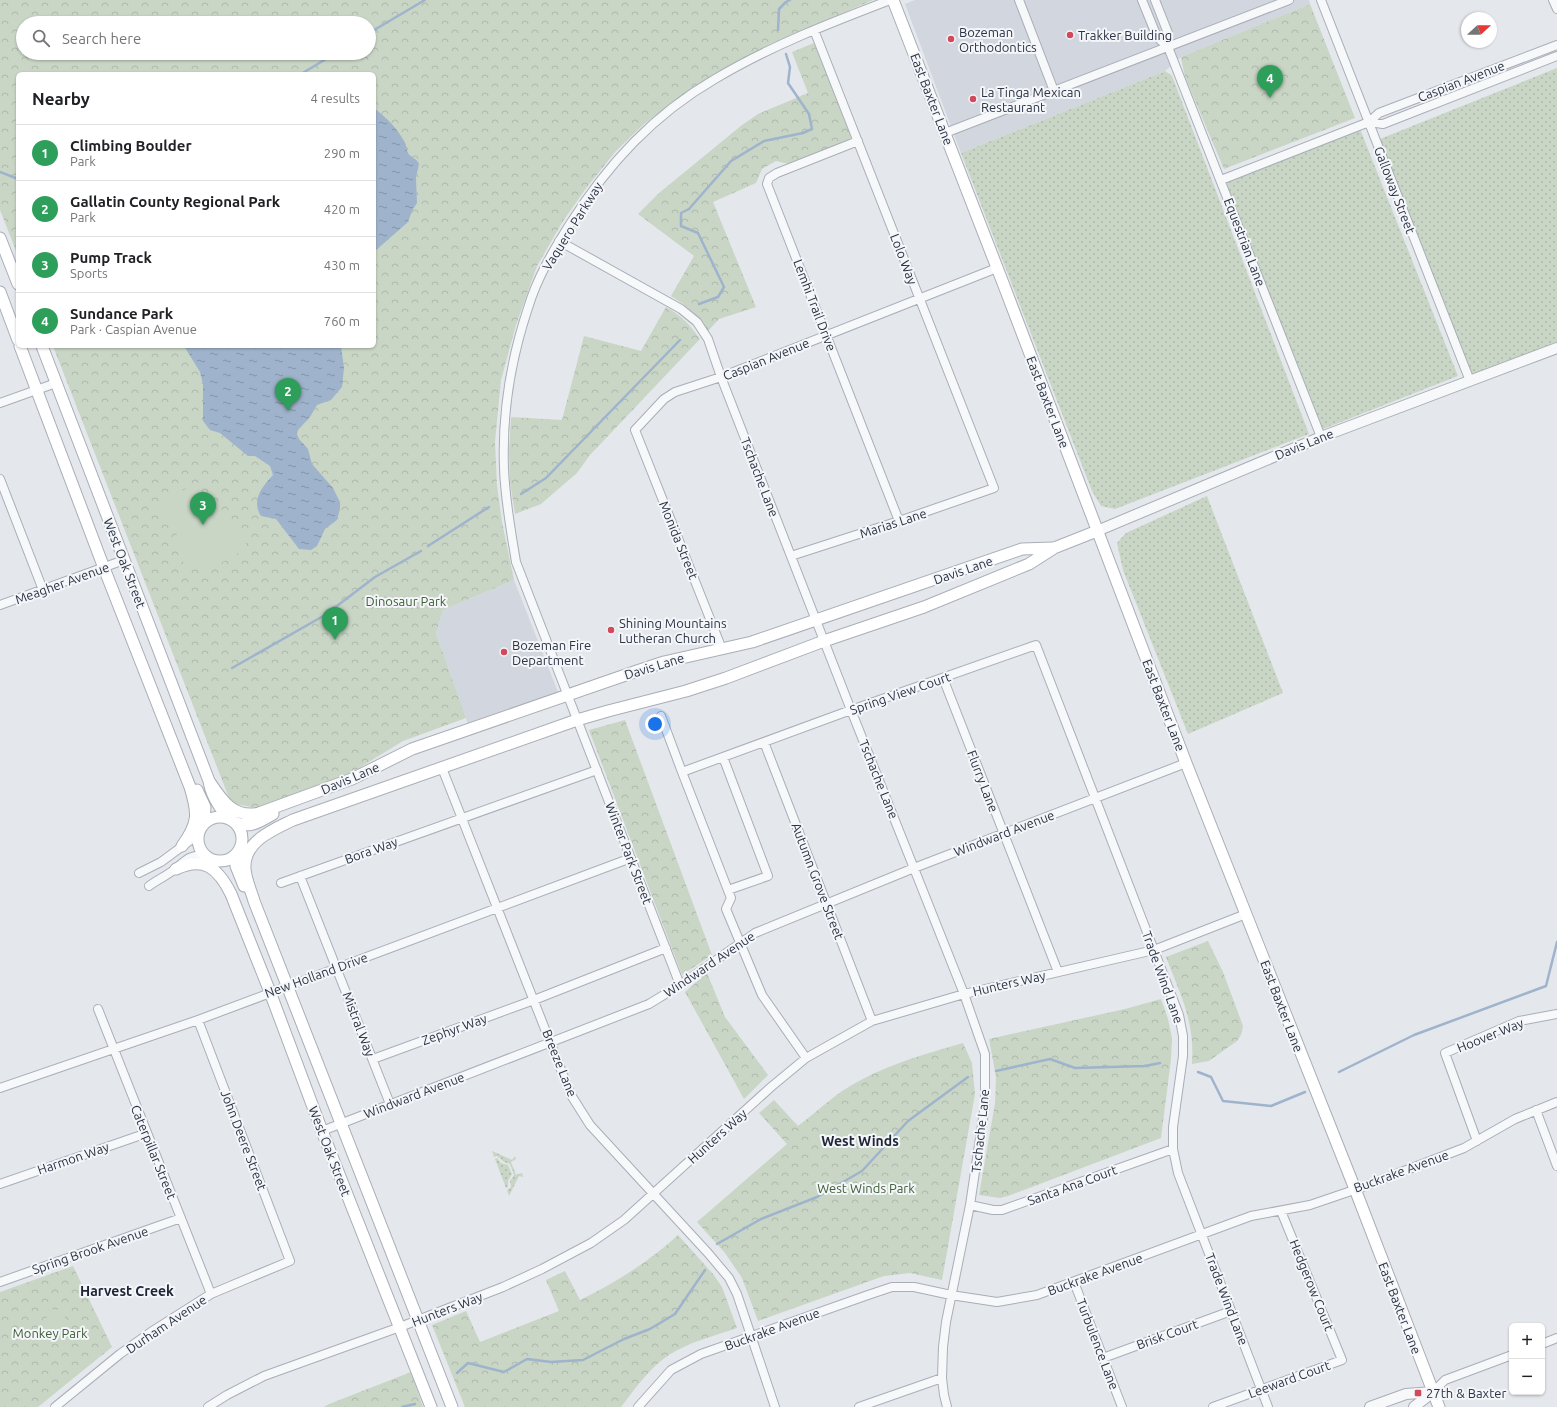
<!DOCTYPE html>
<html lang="en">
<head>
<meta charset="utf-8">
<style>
  :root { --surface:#fff; --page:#f6f6f6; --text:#202124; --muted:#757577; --line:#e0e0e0; --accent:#db2777 }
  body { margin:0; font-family:Ubuntu,sans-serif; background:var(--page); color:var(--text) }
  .controls { position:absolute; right:12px; bottom:12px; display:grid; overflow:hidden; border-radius:6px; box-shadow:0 1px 3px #0004 }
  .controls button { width:36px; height:36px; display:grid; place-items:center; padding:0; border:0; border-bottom:1px solid var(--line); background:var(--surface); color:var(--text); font:20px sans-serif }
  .compass { position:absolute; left:1461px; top:12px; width:36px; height:36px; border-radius:50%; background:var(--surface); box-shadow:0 1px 3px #0004; rotate:69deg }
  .you { position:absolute; left:655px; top:724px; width:14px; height:14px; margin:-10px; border:3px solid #fff; border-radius:50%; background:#1a73e8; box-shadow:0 0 0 6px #1a73e833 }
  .badge { display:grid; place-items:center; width:26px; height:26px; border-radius:50%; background:var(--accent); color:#fff; font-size:13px; font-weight:700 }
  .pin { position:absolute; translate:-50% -33px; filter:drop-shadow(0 1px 2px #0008) }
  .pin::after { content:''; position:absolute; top:21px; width:14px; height:12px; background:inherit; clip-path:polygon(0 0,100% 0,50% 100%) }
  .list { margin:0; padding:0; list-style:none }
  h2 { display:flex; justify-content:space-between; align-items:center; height:52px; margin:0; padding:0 16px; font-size:17px }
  h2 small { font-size:13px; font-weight:400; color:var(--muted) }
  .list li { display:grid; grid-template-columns:26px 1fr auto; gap:12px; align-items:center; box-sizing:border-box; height:56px; padding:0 16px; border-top:1px solid var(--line) }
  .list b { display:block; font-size:15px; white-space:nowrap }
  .list p { margin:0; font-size:13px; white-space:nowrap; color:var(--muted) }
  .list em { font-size:13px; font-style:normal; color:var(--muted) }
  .icon { flex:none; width:22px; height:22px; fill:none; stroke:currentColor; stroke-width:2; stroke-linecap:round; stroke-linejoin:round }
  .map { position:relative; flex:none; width:1557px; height:1407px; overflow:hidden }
  .search { position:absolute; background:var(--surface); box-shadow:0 1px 3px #0004; left:16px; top:16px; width:360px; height:44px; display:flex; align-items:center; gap:10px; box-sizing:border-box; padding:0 14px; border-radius:22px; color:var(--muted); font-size:15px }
  .panel { position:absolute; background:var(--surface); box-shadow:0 1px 3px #0004; left:16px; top:72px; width:360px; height:276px; border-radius:6px }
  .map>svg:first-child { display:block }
  .built { fill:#d2d6de }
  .grass { fill:url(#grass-dots) }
  .park { fill:url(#park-crowns); fill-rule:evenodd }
  .pitch { fill:#c9d6c5 }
  .water { fill:url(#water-ripples) }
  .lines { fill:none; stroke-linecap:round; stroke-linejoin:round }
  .stream { stroke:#9fb4cc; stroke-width:2.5 }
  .minor-casing { stroke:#a9aeb7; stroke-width:10 }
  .tertiary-casing { stroke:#a9aeb7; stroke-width:12 }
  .secondary-casing { stroke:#a9aeb7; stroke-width:13 }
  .minor { stroke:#f7f8fa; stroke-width:8 }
  .tertiary { stroke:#f7f8fa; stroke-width:10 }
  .secondary { stroke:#fff; stroke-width:11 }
  .poi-dot { fill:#d1495b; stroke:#f4f6f9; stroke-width:1.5 }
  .labels { text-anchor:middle; stroke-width:4; stroke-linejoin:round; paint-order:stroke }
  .poi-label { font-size:13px; fill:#2b3445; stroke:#f4f6f9; text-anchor:start }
  .street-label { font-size:13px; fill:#2b3445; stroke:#f4f6f9 }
  .park-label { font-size:13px; fill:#3f6138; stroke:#f4f6f9 }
  .neighbourhood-label { font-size:14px; font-weight:bold; fill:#1d2536; stroke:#f4f6f9 }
</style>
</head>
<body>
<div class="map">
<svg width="1557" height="1407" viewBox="0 0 1557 1407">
  <defs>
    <pattern id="grass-dots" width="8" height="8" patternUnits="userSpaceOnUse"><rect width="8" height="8" fill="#c9d6c5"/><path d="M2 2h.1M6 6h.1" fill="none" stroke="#adb8ab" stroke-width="1.8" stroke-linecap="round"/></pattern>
    <pattern id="park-crowns" width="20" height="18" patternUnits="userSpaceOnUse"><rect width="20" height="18" fill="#c9d6c5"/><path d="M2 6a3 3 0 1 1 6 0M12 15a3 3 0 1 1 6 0" fill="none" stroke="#adb8ab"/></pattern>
    <pattern id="water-ripples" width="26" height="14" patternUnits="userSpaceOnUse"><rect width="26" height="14" fill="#9fb4cc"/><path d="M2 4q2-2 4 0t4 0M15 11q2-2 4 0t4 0" fill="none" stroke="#8293a7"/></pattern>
  </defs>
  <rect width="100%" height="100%" fill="#e4e7ec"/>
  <!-- built -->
  <path class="built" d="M915,0h394l1,4 -129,53 -16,14 -204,82 -56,-149z
    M514,580l44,112 -90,32 -32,-91 7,-23z"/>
  <!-- grass -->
  <path class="grass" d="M1557,68v274l-85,33 -92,-236z
    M1165,71l7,5 137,358 -194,75 -14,-3 -9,-15 -131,-338z
    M1360,129l98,247 -135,53 -98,-247z
    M1207,496l76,197 -95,41 -65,-164 -6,-27 9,-10z
    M492,1151l20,9 3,-4 1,3 -5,3 5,13 6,-2 1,4 -4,-1 -10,20 -2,-6 4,-3 -1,-6 4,-6 -4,-11 -6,-2 -7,-6 -3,1z
    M497,1158l4,5 7,2 4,9 -4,7v6l-2,1 -11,-29z"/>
  <!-- park -->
  <path class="park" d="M0,0h873l-103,44 -71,39 -55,41 -28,27 -29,36 -24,34 -26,45 -21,59 -15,55 -6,62 2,43 5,37 12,58 -71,30 -7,23 30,85 -63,23 -52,32 -95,35 -25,-5 -178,-457h321v-272h-356v182l-18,-46zM23,23h346v30h-346z
    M1310,4l45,114 -131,51 -39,-92 -4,-20z
    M814,43l40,97 -65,24 -13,-3 -14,8 -6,14 -43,19 43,105 -37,12 -11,12c-13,-18 -18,-23 -37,-35l23,-40 -56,-42 21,-21 83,-68 16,-11 50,-21 -16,-41z
    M666,307c15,8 24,18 34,32l-110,116 -13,18 -36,31 -26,10 -5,-32 -1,-31 2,-34 51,3 22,-84 57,15z
    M625,720l87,235 -30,20 -93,-245z
    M1208,941l15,31 20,54 -2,9 -4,6 -28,20 -17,3c3,-42 -11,-68 -26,-107z
    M707,973l18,44 43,58 -24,24 -59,-107z
    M1161,999l7,20 4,19 -1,21 -10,79 -153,58 -8,2 -21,-3 16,-92 1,-26 -7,-38 136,-30z
    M963,1043l9,20 3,31 -33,186 -32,-7 -26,3 -126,45 -16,-43 -17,-25 -28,-31 90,-78 -28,-31 15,-13 24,26c20,-15 39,-34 61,-45 33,-18 69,-28 104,-38z
    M678,1235l35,39 9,13 15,41c-23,8 -48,14 -68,27 -20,13 -34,34 -48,52h-156l-33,-82 34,-14 14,31 79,-31 -13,-31 19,-9 15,29c35,-17 70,-39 98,-65z
    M73,1266l39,81 -74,60h-38v-115z
    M411,1372l12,35h-99l5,-3z"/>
  <!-- pitch -->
  <path class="pitch" d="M189,488l3,2 26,26 29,19c6,20 -49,41 -60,31 -12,-11 -7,-25 -12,-38 -5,-11 -18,-16 -15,-29l5,-3z
    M47,1309l18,1 -1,30h-18z"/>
  <!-- water -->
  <path class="water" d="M374,108c12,9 23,20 30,33 3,4 2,8 4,12 3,5 9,5 11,11l-3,14 1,25 -5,8 -4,11 -34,30z
    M184,346h157l3,22 -2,19 -11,13 -14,5 -7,12 -12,13 -1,4 2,5 9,10 4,15 21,24 7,14v7l-3,11 -12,9 -8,17 -6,4 -12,-1 -23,-30 -15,-3c-10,-16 1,-29 12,-41l-3,-9 -15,-10h-7l-28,-23 -10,-3 -7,-9v-37l-3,-12z"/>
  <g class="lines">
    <!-- stream -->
    <path class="stream" d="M778,30l1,-21 7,-7 4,-2
      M369,33l56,-33
      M301,74l35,-21
      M0,172l18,7
      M699,304l19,-7 6,-10 -26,-54 -17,-7v-13l8,-4 42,-48 33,-20 39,-8 9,-4 -3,-15 -21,-31 2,-16 -4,-13
      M521,494l25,-16 134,-138
      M428,546l61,-39
      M232,668l93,-53 50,-38 46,-26
      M996,1071l54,-12 25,9 70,-2 15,-3
      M1198,1072l13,5 12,24 48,5 34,-14
      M1339,1072l75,-37 132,-49 11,-44
      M717,1244l44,-25 56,-22 45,-26 46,-50 60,-44
      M457,1373l11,-10 36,9 23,-13 24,3 32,-2 41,-21 26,-10 25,-15 30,-44
      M402,1407l13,-3"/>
    <!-- minor casing -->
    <g class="minor-casing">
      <path id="minor" d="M1019,0l35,91
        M1142,0l15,37 11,10
        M1155,0l13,33v14l153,390
        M1321,0l149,381
        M1553,0l4,9
        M1369,122l14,2 174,-68
        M945,133l344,-133
        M858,141l-81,32 -8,5 -2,6 132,337
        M1221,180l148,-58 10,-9 178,-68
        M559,241l122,68 16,13 11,17 13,38 130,333 113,284 21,60v51l-15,100 -24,117 -3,25 -1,31 2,17 3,12
        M0,403l56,-20
        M0,479l43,111
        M791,556l108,-35 95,-33 -180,-458
        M0,605l124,-45
        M722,649l-87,-219 29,-31 11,-7 46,-15 276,-109
        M943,678l115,294
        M661,716l21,56
        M764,742l108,279
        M723,757l45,119 -40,14
        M442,768l129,327 19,30 118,128 21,25 8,16 38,113
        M139,873l22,-11 38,-28
        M300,876l90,228
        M281,883l316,-113
        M149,886c8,-6 19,-11 26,-17 12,-10 15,-14 31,-14
        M680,985l-164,-423c-5,-31 -11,-62 -12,-94 -2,-53 7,-109 24,-160 9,-30 25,-57 42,-84 38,-60 83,-109 145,-145 55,-33 115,-56 175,-79
        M98,1009l113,285
        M806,1058l-44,-63 -36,-86 5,-11 -49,-126 169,-62 185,-65 143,370 4,21v20l-10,71v22l5,24 90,234
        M373,1059l161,-59 132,-52
        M0,1088l198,-68 433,-162
        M1536,1110l21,56
        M322,1131l327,-127 31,-19 75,-52 159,-65 272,-105
        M1477,1141l-32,-88 74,-32 38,-7
        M0,1184l147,-51
        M970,1205l23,5h9l171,-61
        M0,1282l181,-64
        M1074,1282l48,125
        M1542,1344l15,-6
        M1103,1358l128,-47
        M1433,1392l12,-12 67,-25
        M55,1407l65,-53 31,-22 60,-38 79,-33 -92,-241
        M208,1407l19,-12 37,-19 136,-49 103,-40 39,-18 49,-26 33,-23 147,-133 35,-29 66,-37 92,-27 190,-44 92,-36
        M638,1407l33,-37 30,-16 167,-59 24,-8h22l37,8 46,7 40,-7 214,-79 59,-11 47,-16 107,-41 51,-29 42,-17
        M859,1407l83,-29
        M1213,1407l129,-47 -61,-149"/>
    </g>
    <!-- tertiary casing -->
    <g class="tertiary-casing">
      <path id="tertiary" d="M1097,531l224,-94 236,-89
        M1370,1407l36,-13 27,-2
        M1414,1407l19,-15"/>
    </g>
    <!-- secondary casing -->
    <g class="secondary-casing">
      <path id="secondary" d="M893,0l110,283 183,480 169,426 84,218
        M0,238l18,46
        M0,292l18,48
        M20,346l84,222 86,219c8,26 9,36 -8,59
        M42,346l167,435c2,14 10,26 19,37
        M209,781c12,18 24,38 50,32l93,-34 60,-30 228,-79 24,-8 88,-20 270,-93 31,-1
        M197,790l8,17 -1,17
        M198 839a22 22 0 1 1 44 0a22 22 0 1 1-44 0Z
        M234,822c16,7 25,0 39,-8
        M237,853l-1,13 8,20
        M176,869c28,-13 42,-1 55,25l39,98 52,139 109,276
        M452,1407l-198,-506c-3,-11 -10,-25 -9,-36 1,-25 30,-36 48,-45l284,-100 31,-9 78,-20 40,-13 98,-37 100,-34 105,-43 25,-16 43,-17"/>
    </g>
    <!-- minor -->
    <use href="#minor" class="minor"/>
    <!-- tertiary -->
    <use href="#tertiary" class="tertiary"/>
    <!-- secondary -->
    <use href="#secondary" class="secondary"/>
  </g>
  <!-- markers -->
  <g class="poi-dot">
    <circle cx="1070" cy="35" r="4"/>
    <circle cx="951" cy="39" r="4"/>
    <circle cx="973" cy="99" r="4"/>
    <circle cx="611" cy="630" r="4"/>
    <circle cx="504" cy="652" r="4"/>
    <rect x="1414" y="1389" width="8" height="8" rx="2"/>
  </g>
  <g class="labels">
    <!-- poi labels -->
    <g class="poi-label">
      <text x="959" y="37">Bozeman<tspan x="959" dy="15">Orthodontics</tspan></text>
      <text x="1078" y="40">Trakker Building</text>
      <text x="981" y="97">La Tinga Mexican<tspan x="981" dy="15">Restaurant</tspan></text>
      <text x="619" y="628">Shining Mountains<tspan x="619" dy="15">Lutheran Church</tspan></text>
      <text x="512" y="650">Bozeman Fire<tspan x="512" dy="15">Department</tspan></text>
      <text x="1426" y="1398">27th &amp; Baxter</text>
    </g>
    <!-- street labels -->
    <g class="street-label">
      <text transform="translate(1461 81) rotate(-21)" y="5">Caspian Avenue</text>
      <text transform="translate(932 99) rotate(69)" y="5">East Baxter Lane</text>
      <text transform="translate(1395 190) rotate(69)" y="5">Galloway Street</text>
      <text transform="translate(572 226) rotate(-58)" y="5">Vaquero Parkway</text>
      <text transform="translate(1245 242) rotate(69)" y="5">Equestrian Lane</text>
      <text transform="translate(904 259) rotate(69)" y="5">Lolo Way</text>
      <text transform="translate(815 305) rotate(69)" y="5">Lemhi Trail Drive</text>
      <text transform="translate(766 359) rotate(-22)" y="5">Caspian Avenue</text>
      <text transform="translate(1048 402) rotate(69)" y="5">East Baxter Lane</text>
      <text transform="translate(1304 444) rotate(-22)" y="5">Davis Lane</text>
      <text transform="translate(760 477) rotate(69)" y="5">Tschache Lane</text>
      <text transform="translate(893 523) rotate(-18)" y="5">Marias Lane</text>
      <text transform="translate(679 540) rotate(68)" y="5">Monida Street</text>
      <text transform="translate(125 563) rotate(69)" y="5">West Oak Street</text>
      <text transform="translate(963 570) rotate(-19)" y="5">Davis Lane</text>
      <text transform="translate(62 583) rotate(-20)" y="5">Meagher Avenue</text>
      <text transform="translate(654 666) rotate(-17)" y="5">Davis Lane</text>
      <text transform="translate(900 693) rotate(-19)" y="5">Spring View Court</text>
      <text transform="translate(1164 705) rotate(69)" y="5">East Baxter Lane</text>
      <text transform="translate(350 778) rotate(-23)" y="5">Davis Lane</text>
      <text transform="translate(879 779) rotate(68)" y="5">Tschache Lane</text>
      <text transform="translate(983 781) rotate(69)" y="5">Flurry Lane</text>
      <text transform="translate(1004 833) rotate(-21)" y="5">Windward Avenue</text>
      <text transform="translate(371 850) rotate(-20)" y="5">Bora Way</text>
      <text transform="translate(629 853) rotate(69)" y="5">Winter Park Street</text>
      <text transform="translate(818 881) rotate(69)" y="5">Autumn Grove Street</text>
      <text transform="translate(709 964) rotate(-34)" y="5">Windward Avenue</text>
      <text transform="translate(316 975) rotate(-20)" y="5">New Holland Drive</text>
      <text transform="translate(1163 977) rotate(70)" y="5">Trade Wind Lane</text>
      <text transform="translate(1009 983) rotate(-13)" y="5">Hunters Way</text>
      <text transform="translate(1282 1006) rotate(69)" y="5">East Baxter Lane</text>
      <text transform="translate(359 1024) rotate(69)" y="5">Mistral Way</text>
      <text transform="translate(454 1029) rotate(-20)" y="5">Zephyr Way</text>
      <text transform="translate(1490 1035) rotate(-22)" y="5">Hoover Way</text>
      <text transform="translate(560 1063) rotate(68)" y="5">Breeze Lane</text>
      <text transform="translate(414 1095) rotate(-21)" y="5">Windward Avenue</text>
      <text transform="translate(980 1131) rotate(-84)" y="5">Tschache Lane</text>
      <text transform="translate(717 1136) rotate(-42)" y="5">Hunters Way</text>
      <text transform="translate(244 1140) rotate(69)" y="5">John Deere Street</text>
      <text transform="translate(330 1151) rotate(69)" y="5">West Oak Street</text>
      <text transform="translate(154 1152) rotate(68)" y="5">Caterpillar Street</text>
      <text transform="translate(73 1158) rotate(-19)" y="5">Harmon Way</text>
      <text transform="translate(1401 1171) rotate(-20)" y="5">Buckrake Avenue</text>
      <text transform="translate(1072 1185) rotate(-20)" y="5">Santa Ana Court</text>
      <text transform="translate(90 1250) rotate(-19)" y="5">Spring Brook Avenue</text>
      <text transform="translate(1095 1274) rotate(-20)" y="5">Buckrake Avenue</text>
      <text transform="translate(1312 1285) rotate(68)" y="5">Hedgerow Court</text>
      <text transform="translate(1227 1299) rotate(69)" y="5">Trade Wind Lane</text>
      <text transform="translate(1400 1308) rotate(69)" y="5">East Baxter Lane</text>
      <text transform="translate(447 1309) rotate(-21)" y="5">Hunters Way</text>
      <text transform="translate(166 1324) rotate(-34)" y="5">Durham Avenue</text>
      <text transform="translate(772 1329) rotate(-20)" y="5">Buckrake Avenue</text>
      <text transform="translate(1167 1334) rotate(-20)" y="5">Brisk Court</text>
      <text transform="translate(1098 1344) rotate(69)" y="5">Turbulence Lane</text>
      <text transform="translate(1289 1379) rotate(-20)" y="5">Leeward Court</text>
    </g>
    <!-- park labels -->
    <g class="park-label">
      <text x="406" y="606">Dinosaur Park</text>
      <text x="866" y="1193">West Winds Park</text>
      <text x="50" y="1338">Monkey Park</text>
    </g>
    <!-- neighbourhood labels -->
    <g class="neighbourhood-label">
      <text x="860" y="1146">West Winds</text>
      <text x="127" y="1296">Harvest Creek</text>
    </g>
  </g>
</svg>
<div class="controls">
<button>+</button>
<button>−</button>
</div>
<svg class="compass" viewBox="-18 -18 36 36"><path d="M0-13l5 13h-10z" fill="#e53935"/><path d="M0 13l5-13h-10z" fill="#757577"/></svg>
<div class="you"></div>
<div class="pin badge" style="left:335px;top:640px;background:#2e9e5b">1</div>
<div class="pin badge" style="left:288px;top:411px;background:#2e9e5b">2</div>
<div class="pin badge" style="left:203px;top:525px;background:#2e9e5b">3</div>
<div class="pin badge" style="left:1270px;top:98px;background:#2e9e5b">4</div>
<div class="search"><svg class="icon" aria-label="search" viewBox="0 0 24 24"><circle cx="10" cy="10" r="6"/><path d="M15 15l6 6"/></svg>Search here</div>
<section class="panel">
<h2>Nearby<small>4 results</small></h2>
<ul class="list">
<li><span class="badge" style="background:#2e9e5b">1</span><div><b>Climbing Boulder</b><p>Park</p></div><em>290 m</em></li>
<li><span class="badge" style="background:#2e9e5b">2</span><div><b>Gallatin County Regional Park</b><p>Park</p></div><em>420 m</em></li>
<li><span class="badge" style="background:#2e9e5b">3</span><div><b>Pump Track</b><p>Sports</p></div><em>430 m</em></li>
<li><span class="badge" style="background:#2e9e5b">4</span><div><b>Sundance Park</b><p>Park · Caspian Avenue</p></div><em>760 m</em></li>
</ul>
</section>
</div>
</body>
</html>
